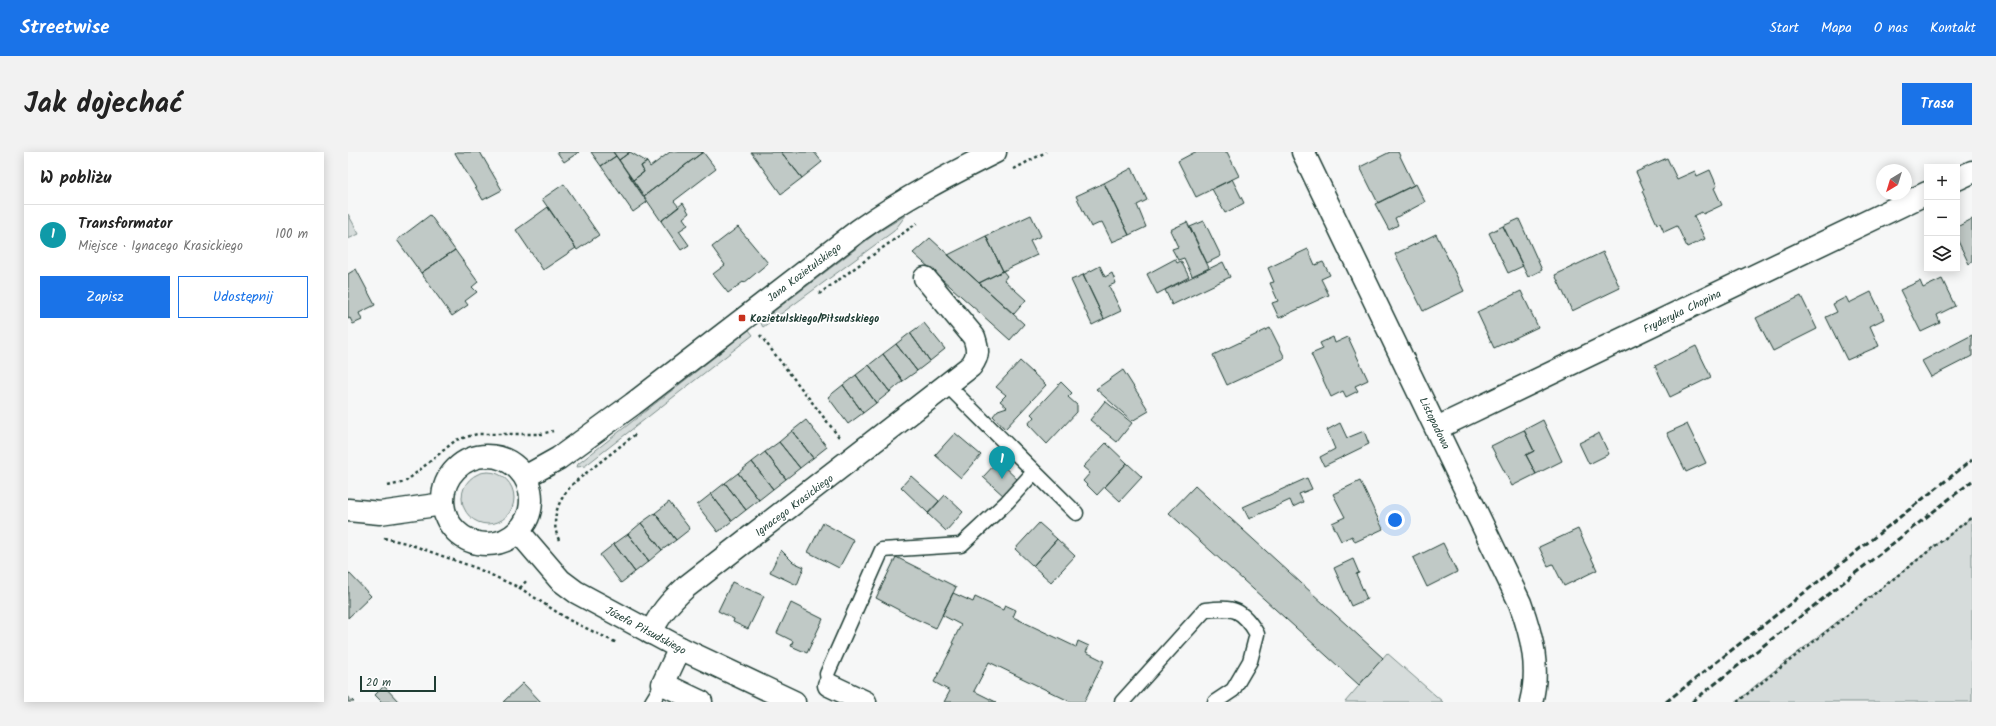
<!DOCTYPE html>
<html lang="pl">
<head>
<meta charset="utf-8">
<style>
  :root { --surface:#fff; --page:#f2f2f2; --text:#222; --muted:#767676; --line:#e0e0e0; --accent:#1a73e8 }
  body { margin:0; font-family:Kalam,sans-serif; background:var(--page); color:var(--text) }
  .controls { position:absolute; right:12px; top:12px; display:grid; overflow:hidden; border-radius:0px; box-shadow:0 2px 10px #0003 }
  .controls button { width:36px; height:36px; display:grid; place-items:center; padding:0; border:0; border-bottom:1px solid var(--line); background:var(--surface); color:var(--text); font:20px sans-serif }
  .compass { position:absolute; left:1528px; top:12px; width:36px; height:36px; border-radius:50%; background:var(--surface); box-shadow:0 2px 10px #0003; rotate:218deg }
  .scale { position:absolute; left:12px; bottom:10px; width:76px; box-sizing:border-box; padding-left:4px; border:2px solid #1f3d34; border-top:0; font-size:11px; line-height:14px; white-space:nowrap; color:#1f3d34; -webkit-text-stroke:3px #fff; paint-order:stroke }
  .you { position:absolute; left:1047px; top:368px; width:14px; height:14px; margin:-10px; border:3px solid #fff; border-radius:50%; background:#1a73e8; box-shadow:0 0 0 6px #1a73e833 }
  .badge { display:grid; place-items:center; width:26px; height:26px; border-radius:50%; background:var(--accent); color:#fff; font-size:13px; font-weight:700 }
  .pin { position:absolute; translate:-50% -33px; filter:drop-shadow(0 1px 2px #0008) }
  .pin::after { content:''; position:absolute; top:21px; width:14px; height:12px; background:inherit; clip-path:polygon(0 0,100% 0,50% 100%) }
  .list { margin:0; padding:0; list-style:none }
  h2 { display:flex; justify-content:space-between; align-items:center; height:52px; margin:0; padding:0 16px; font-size:17px }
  h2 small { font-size:13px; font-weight:400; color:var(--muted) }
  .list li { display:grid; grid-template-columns:26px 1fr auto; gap:12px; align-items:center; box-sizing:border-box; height:60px; padding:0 16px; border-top:1px solid var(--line) }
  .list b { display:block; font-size:15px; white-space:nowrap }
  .list p { margin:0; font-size:13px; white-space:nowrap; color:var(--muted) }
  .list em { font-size:13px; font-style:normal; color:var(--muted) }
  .actions { display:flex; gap:8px; padding:12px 16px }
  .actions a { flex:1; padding:9px 0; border:1px solid var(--accent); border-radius:0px; text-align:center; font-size:14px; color:var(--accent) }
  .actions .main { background:var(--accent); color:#fff }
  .icon { flex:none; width:22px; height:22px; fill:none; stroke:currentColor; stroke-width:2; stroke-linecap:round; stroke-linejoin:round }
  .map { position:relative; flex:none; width:1624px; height:550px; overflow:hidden; border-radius:0px }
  header { display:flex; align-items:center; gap:24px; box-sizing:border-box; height:56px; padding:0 20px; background:var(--accent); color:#fff }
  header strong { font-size:19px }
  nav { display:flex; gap:22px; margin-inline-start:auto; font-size:14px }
  .intro { display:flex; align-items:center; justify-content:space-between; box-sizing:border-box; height:96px; padding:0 24px }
  h1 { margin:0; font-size:28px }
  .button { padding:10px 18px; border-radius:0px; background:var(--accent); color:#fff; font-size:14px; font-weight:700 }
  main { display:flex; gap:24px; padding:0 24px }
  aside { flex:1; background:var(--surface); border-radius:0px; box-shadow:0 2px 10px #0003 }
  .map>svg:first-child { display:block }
  .green { fill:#d6dcdb; stroke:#7a8c88 }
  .building { fill:#c0c9c6; stroke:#1f3d34 }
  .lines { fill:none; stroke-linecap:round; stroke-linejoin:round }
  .lane-casing { stroke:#1f3d34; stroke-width:17 }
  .street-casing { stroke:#1f3d34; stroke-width:25 }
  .secondary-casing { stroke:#1f3d34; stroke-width:25 }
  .path { stroke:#1f3d34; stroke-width:2.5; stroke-dasharray:3 3; stroke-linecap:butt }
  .lane { stroke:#fff; stroke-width:14 }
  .street { stroke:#fff; stroke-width:22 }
  .secondary { stroke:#fff; stroke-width:22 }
  .rail { stroke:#1f3d34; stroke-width:3; stroke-dasharray:6 3; stroke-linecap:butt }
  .poi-dot { fill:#c8321e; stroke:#fff; stroke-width:1.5 }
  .labels { text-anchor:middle; stroke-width:3.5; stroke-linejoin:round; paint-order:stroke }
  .street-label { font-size:11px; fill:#1f3d34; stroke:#fff }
  .poi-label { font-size:11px; font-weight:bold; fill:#1f3d34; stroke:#fff; text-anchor:start }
</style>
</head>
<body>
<header>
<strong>Streetwise</strong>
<nav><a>Start</a><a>Mapa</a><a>O nas</a><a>Kontakt</a></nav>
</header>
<div class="intro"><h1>Jak dojechać</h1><a class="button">Trasa</a></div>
<main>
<aside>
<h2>W pobliżu<small></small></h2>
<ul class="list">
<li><span class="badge" style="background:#0f9aa8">1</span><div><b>Transformator</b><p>Miejsce · Ignacego Krasickiego</p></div><em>100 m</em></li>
</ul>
<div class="actions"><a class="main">Zapisz</a><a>Udostępnij</a></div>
</aside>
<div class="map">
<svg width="1624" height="550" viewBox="0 0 1624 550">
  <rect width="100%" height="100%" fill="#f6f7f7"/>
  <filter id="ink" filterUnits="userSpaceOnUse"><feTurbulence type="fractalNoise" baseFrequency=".025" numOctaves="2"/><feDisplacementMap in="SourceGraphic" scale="8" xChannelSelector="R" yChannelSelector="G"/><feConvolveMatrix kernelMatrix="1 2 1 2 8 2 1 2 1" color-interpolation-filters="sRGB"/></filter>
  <g filter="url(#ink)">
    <!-- green -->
    <path class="green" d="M0,62l11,20 -11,5z
      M558,63l-12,16 -131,96 -3,-5 115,-88z
      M401,178l4,5 -168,131 -8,1 1,-3z
      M114 346a26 26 0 1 1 52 0a26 26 0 1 1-52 0Z
      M1624,365v185h-235l19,-17z
      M1039,501l56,49h-98z"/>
    <!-- building -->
    <path class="building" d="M108,0h24l22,38 -19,10 -28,-47z
      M209,0h22l-15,10z
      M243,0h22l3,4 -15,10z
      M265,0h17l-11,8z
      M282,0l17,10 -6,4 3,6 -11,8 -14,-20z
      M322,0h33l-59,44 -11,-16 11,-8 -3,-6 6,-4 3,5z
      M355,0l13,17 -42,32 5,6 -18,14 -17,-25z
      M403,0h30l21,26 -21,16z
      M433,0h33l8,10 -20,16z
      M847,0h32l12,24 -43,21 -18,-36z
      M1042,0h8l16,33 -36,18 -18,-36z
      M268,4l31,46 -14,10 -32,-46z
      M1319,6l10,21 18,-8 2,5 13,-6 7,16 -3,2 8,17 -19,9 -1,-2 -8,4 11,23 -18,8 -10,-21 -13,6 -4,-9 -3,1 -15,-33 2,-1 -8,-18z
      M784,16l15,32 -10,5 9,22 -17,8 -25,-52z
      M884,27l12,24 -19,10 -13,-24z
      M756,31l25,52 -17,7 -10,-20 -11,5 -15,-31z
      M216,32l35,51 -22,15 -35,-51z
      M1068,32l9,18 -30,16 3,7 -9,5 -14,-26z
      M335,51l6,10 -6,5 5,7 -9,6 10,14 -8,5 -20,-29z
      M200,55l28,41 -33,22 -27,-40z
      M82,63l25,35 -34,23 -24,-33z
      M683,63l10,21 -11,5 7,14 -34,16 -17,-35z
      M1171,67l23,51 -14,7 -25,-51z
      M1624,67v43l-3,2 -12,-25v-12z
      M856,69l17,35 -14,7 -17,-36z
      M839,70l22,46 -17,8 -8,-18 -6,2 -6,-11 6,-2 -8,-17z
      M1155,74l20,40 -15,7 -19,-40z
      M390,75l30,36 -24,20 -1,-1 -15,11 -15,-19 12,-9 -13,-18z
      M1088,82l28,57 -41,20 -28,-57z
      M638,84l17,35 -24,12 -31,-28z
      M582,86l94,86 -14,16 -97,-87z
      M960,97l7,16 8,-3 7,13 -9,4 8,16 -50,23 -7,-15 6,-2 -8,-18 4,-1 -6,-14z
      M107,98l23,32 -6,5 5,5 -12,9 3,4 -16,11 -31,-43z
      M1255,100l17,36 -48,23 -17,-36z
      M827,107l2,4 4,-2 8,16 -32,17 -10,-20z
      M875,110l7,15 -58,28 -7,-15z
      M752,114l5,11 7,-4 4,10 -7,3 12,25 -17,8 -21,-44z
      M8,117l19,36 -16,8 3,7 -9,4 -3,-6 -2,1v-45z
      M655,119l4,5 -3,4 22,20 -12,14 -35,-31z
      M735,123l21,44 -12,6 -21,-45z
      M1594,127l13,27 -18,9 3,8 -19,9 -21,-42 20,-9 3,7z
      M1173,139l17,36 -44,21 -17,-36z
      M1523,140l13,27 -14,7 9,20 -32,14 -21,-43 11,-5 -4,-8 13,-7 3,6z
      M1453,144l16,33 -44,22 -17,-33z
      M576,171l21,26 -15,12 -20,-28z
      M922,176l15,30 -58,27 -14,-30z
      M562,181l20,28 -13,10 -21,-27z
      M1624,183v21l-41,21 -9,-16z
      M985,185l2,6 13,-6 20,43 -13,6 3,5 -12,6 -3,-6 -12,6 -20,-43 12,-5 -3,-6z
      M548,192l21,27 -14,10 -20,-27z
      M1348,194l15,31 -41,20 -15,-31z
      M535,202l20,27 -13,11 -21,-27z
      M672,209l26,24 -41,44 -12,-13 5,-6 9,-3 -7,-6 6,-6 -10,-8z
      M521,213l21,27 -14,11 -20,-28z
      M775,218l26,41 -17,10 -36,-32z
      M508,223l20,28 -13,10 -20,-28z
      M713,230l11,11 -4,4 9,8v7l-30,32 -19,-20 6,-7 -3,-3z
      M495,233l20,28 -15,11 -20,-27z
      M757,249l27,22 -15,19 -27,-22z
      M458,268l21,27 -14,11 -21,-27z
      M1195,268l19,41 -26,13 -10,-19 8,-4 -10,-21z
      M992,271l7,15 17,-7 5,13 -45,22 -4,-9 15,-8 -8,-19z
      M1339,272l19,39 -20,9 -19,-39z
      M1176,278l10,21 -8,4 10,19 -24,12 -21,-40z
      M444,279l21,27 -13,10 -21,-26z
      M607,281l26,22 -20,23 -26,-23z
      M1251,281l10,21 -20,10 -10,-21z
      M431,290l21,26 -14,11 -21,-27z
      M758,291l21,20 -30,32 -14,-14 7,-8 -7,-6z
      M417,300l21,27 -13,10 -21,-27z
      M650,309l22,21 -15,15 -22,-20z
      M404,310l21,27 -14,11 -21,-27z
      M779,311l15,14 -22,24 -15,-14z
      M390,321l21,27 -13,10 -21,-27z
      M563,324l28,25 -11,12 -27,-26z
      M959,326l5,11 -13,5 4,8 -10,5 -3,-7 -41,19 -6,-12z
      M1012,329l23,48 -28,13 -3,-6 -11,5 -9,-18 13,-6 -12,-23z
      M377,331l21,27 -14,11 -21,-27z
      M847,334l188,172 -24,27 -190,-172z
      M363,342l21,27 -14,11 -21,-27z
      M597,343l18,17 -17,19 -18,-17z
      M321,350l21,27 -14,11 -21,-27z
      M307,361l21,27 -14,10 -21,-27z
      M293,371l21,27 -13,11 -21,-27z
      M475,371l31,17 -15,28 -31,-16z
      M691,371l18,16 -24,27 -18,-17z
      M1230,377l19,41 -33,16 -11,-22 -5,2 -9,-19z
      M280,382l21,27 -14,11 -21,-28z
      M709,387l18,17 -24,26 -18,-16z
      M1095,391l14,29 -30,15 -14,-29z
      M266,392l21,28 -14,11 -21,-28z
      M433,398l12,12 11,5 -7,18 -27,-13z
      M548,405l60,30 -20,41 -20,-9 -40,-21z
      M1005,407l6,14 -3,1 11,25 -16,7 -17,-38z
      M0,420l23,24 -23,22z
      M384,430l32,14 -16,33 -15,-7 1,-3 -16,-8z
      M605,441l20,9 2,-5 28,13 2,-5 11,5 -3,7 63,30 2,-6 11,5 -3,6 18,9 -20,41h-13l-82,-40 -15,29 22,11h-52l6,-11 -16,-9 20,-38 -2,-1 9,-18 -19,-10z
      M443,451l32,16 -16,34 -16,-7 2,-5 -16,-8z
      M175,531l18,19h-38z
      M36,534l15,16h-17l-7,-7z
      M0,544l6,6h-6z"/>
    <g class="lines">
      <!-- lane casing -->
      <g class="lane-casing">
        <path id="lane" d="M600,234l128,127
          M481,533l-2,-11 55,-124 79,-5 46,-43 27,-30
          M304,550l11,-18
          M774,550l83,-92c28,-3 37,-2 52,24l-7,27 -17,29 -18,12"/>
      </g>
      <!-- street casing -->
      <g class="street-casing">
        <path id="street" d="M955,0l217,451c12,33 20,65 11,99
          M1609,27l15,-7
          M1089,276l490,-235
          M303,481c9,-20 19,-31 35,-46l285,-221c8,-11 7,-17 3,-29l-49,-59
          M332,496l-17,36 38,18
          M481,533l36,17"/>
      </g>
      <!-- secondary casing -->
      <g class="secondary-casing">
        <path id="secondary" d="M95 348a44 44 0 1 1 88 0a44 44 0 1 1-88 0Z
          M177,325l34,-19 74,-54 226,-174c44,-31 88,-54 136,-78
          M0,358l32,3 63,-9
          M170,379l42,49 16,12 104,56 114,54"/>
      </g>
      <!-- path -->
      <path class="path" d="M666,17l32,-17
        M471,142l98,-71
        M412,183l79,102
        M228,329l61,-48
        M40,334l17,-4 51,-42 21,-6h64l12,-3
        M36,386l22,5 70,25 44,20 49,32 48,23
        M211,388c-8,-17 -3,-36 9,-50 2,-4 6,-7 8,-9
        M172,436l8,-9
        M1389,550l235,-185"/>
      <!-- lane -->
      <use href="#lane" class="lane"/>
      <!-- street -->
      <use href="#street" class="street"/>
      <!-- secondary -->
      <use href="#secondary" class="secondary"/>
      <!-- rail -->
      <path class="rail" d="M1318,550l306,-242
        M1344,550l280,-221"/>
    </g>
  </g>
  <!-- markers -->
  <rect class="poi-dot" x="390" y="162" width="8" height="8" rx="2"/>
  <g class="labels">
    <!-- street labels -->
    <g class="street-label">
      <text transform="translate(456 120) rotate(-37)" y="4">Jana Kozietulskiego</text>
      <text transform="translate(1334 159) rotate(-26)" y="4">Fryderyka Chopina</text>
      <text transform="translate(1087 271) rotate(64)" y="4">Listopadowa</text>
      <text transform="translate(446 353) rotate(-37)" y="4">Ignacego Krasickiego</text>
      <text transform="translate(298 478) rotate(28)" y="4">Józefa Piłsudskiego</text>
    </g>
    <!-- poi labels -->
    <g class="poi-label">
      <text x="402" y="170">Kozietulskiego/Piłsudskiego</text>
    </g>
  </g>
</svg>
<div class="controls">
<button>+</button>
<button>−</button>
<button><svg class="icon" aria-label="layers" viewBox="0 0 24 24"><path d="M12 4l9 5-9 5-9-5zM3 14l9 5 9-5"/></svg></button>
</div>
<svg class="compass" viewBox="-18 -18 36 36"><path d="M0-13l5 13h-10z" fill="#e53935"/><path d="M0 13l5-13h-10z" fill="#767676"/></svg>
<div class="scale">20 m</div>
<div class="you"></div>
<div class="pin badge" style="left:654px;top:327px;background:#0f9aa8">1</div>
</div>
</main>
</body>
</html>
